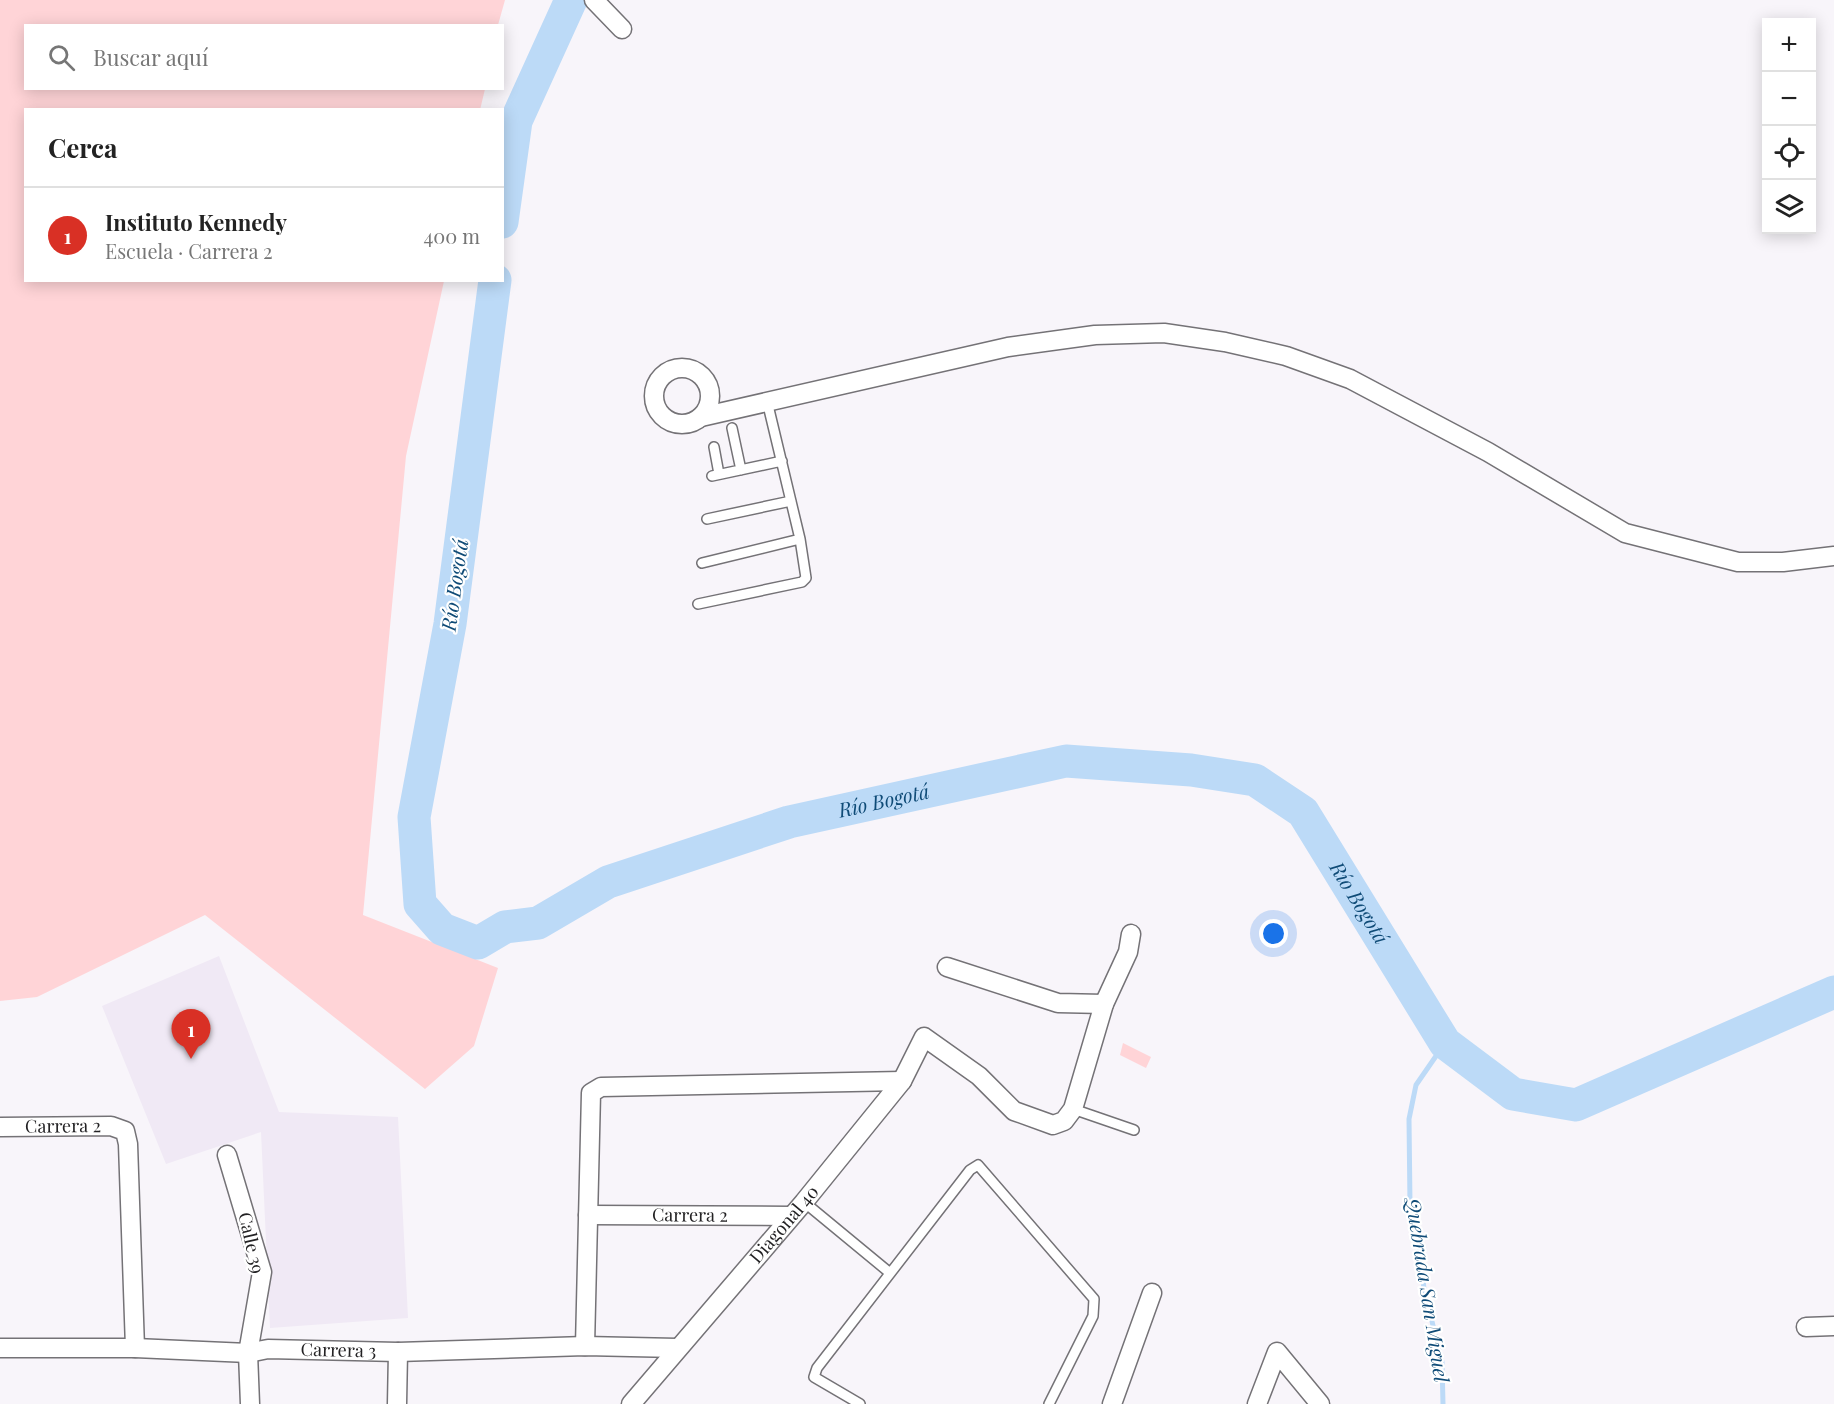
<!DOCTYPE html>
<html lang="es">
<head>
<meta charset="utf-8">
<style>
  :root { --surface:#fff; --page:#f2f2f2; --text:#222; --muted:#767676; --line:#e0e0e0; --accent:#d93025 }
  body { margin:0; font-family:"Playfair Display",serif; background:var(--page); color:var(--text) }
  .controls { position:absolute; right:18px; top:18px; display:grid; overflow:hidden; border-radius:0px; box-shadow:0 3px 15px #0003 }
  .controls button { width:54px; height:54px; display:grid; place-items:center; padding:0; border:0; border-bottom:2px solid var(--line); background:var(--surface); color:var(--text); font:30px sans-serif }
  .you { position:absolute; left:1274px; top:934px; width:21px; height:21px; margin:-15px; border:4px solid #fff; border-radius:50%; background:#1a73e8; box-shadow:0 0 0 9px #1a73e833 }
  .badge { display:grid; place-items:center; width:39px; height:39px; border-radius:50%; background:var(--accent); color:#fff; font-size:20px; font-weight:700 }
  .pin { position:absolute; translate:-50% -50px; filter:drop-shadow(0 2px 3px #0008) }
  .pin::after { content:''; position:absolute; top:32px; width:21px; height:18px; background:inherit; clip-path:polygon(0 0,100% 0,50% 100%) }
  .list { margin:0; padding:0; list-style:none }
  h2 { display:flex; justify-content:space-between; align-items:center; height:78px; margin:0; padding:0 24px; font-size:26px }
  h2 small { font-size:20px; font-weight:400; color:var(--muted) }
  .list li { display:grid; grid-template-columns:39px 1fr auto; gap:18px; align-items:center; box-sizing:border-box; height:96px; padding:0 24px; border-top:2px solid var(--line) }
  .list b { display:block; font-size:22px; white-space:nowrap }
  .list p { margin:0; font-size:20px; white-space:nowrap; color:var(--muted) }
  .list em { font-size:20px; font-style:normal; color:var(--muted) }
  .icon { flex:none; width:33px; height:33px; fill:none; stroke:currentColor; stroke-width:2; stroke-linecap:round; stroke-linejoin:round }
  .map { position:relative; flex:none; width:1834px; height:1404px; overflow:hidden }
  .search { position:absolute; background:var(--surface); box-shadow:0 3px 15px #0003; left:24px; top:24px; width:480px; height:66px; display:flex; align-items:center; gap:15px; box-sizing:border-box; padding:0 21px; border-radius:0px; color:var(--muted); font-size:22px }
  .panel { position:absolute; background:var(--surface); box-shadow:0 3px 15px #0003; left:24px; top:108px; width:480px; height:174px; border-radius:0px }
  .map>svg:first-child { display:block }
  .built { fill:#f0e9f5 }
  .green { fill:#ffd4d7 }
  .lines { fill:none; stroke-linecap:round; stroke-linejoin:round }
  .stream { stroke:#bcdaf7; stroke-width:5 }
  .river { stroke:#bcdaf7; stroke-width:33 }
  .service-casing { stroke:#747276; stroke-width:12 }
  .minor-casing { stroke:#747276; stroke-width:21 }
  .service { stroke:#fff; stroke-width:9 }
  .minor { stroke:#fff; stroke-width:18 }
  .labels { text-anchor:middle; stroke-width:4.5; stroke-linejoin:round; paint-order:stroke }
  .street-label { font-size:18px; fill:#232224; stroke:#fff }
  .water-label { font-size:20px; font-style:italic; fill:#0f4b77; stroke:#fff }
</style>
</head>
<body>
<div class="map">
<svg width="1834" height="1404" viewBox="0 0 1834 1404">
  <rect width="100%" height="100%" fill="#f8f5fa"/>
  <!-- built -->
  <path class="built" d="M219,956l60,156 119,5 10,201 -138,10 -9,-196 -95,32 -64,-158z"/>
  <!-- green -->
  <path class="green" d="M0,0h505l-7,25 -472,1v62l459,1 -5,21h-454v170l418,1 -38,175 -43,459 135,53 -24,78 -49,43 -220,-174 -168,82 -37,4z
    M1123,1043l28,14 -5,11 -26,-13z"/>
  <g class="lines">
    <!-- stream -->
    <path class="stream" d="M1443,1404l-1,-42 -18,-73 -6,-55 -8,-29 -1,-86 7,-34 29,-42"/>
    <!-- river -->
    <g class="river">
      <path d="M502,222l14,-101 55,-121"/>
      <path id="s1" d="M495,280l-45,344 -36,193 6,87 22,25 36,14 27,-16 33,-4 70,-41 181,-60 277,-61 125,9 64,10 48,32 142,231 68,51 63,11 258,-113"/>
    </g>
    <!-- service casing -->
    <g class="service-casing">
      <path id="service" d="M732,428l9,42
        M714,447l5,27
        M712,476l70,-15
        M707,519l84,-18
        M702,563l98,-24
        M698,604l104,-22 4,-4 -6,-39 -33,-138
        M1073,1109l61,21
        M804,1202l86,71
        M860,1404l-46,-27 3,-9 153,-198 8,-5 116,134 -1,17 -44,88"/>
    </g>
    <!-- minor casing -->
    <g class="minor-casing">
      <g id="minor">
        <path d="M594,0l28,29"/>
        <circle cx="682" cy="396" r="28"/>
        <path d="M701,417l307,-70 87,-12 69,-2 61,9 61,14 64,23 138,73 137,81 113,29h45l51,-6"/>
        <path d="M947,967l111,36 46,1"/>
        <path id="s2" d="M0,1127l111,-1 14,5 3,13 7,204"/>
        <path d="M227,1155l35,117 -14,81 2,51"/>
        <path id="s3" d="M588,1215l203,1"/>
        <path d="M1806,1327l28,-1"/>
        <path d="M585,1346l6,-253 10,-6 301,-6"/>
        <path id="s4" d="M0,1348h135l113,5 20,-4 130,3 187,-6 92,2"/>
        <path d="M397,1404l1,-52"/>
        <path id="s5" d="M631,1404l173,-202 98,-121 22,-44 55,39 35,35 39,14 11,-4 9,-12 31,-105 24,-52 3,-18"/>
        <path d="M1112,1404l40,-111"/>
        <path d="M1257,1404l20,-52 43,52"/>
      </g>
    </g>
    <!-- service -->
    <use href="#service" class="service"/>
    <!-- minor -->
    <use href="#minor" class="minor"/>
  </g>
  <g class="labels">
    <!-- street labels -->
    <g class="street-label">
      <text dy="6" stroke="none"><textPath href="#s2" startOffset="63">Carrera 2</textPath></text>
      <text dy="6" stroke="none"><textPath href="#s3" startOffset="102">Carrera 2</textPath></text>
      <text dy="6" stroke="none"><textPath href="#s5" startOffset="236">Diagonal 40</textPath></text>
      <text transform="translate(251 1243) rotate(77)" y="6">Calle 39</text>
      <text dy="6" stroke="none"><textPath href="#s4" startOffset="339">Carrera 3</textPath></text>
    </g>
    <!-- water labels -->
    <g class="water-label">
      <text transform="translate(455 585) rotate(-82)" y="7">Río Bogotá</text>
      <text dy="7" stroke="none"><textPath href="#s1" startOffset="1136">Río Bogotá</textPath></text>
      <text dy="7" stroke="none"><textPath href="#s1" startOffset="1677">Río Bogotá</textPath></text>
      <text transform="translate(1427 1290) rotate(81)" y="7">Quebrada San Miguel</text>
    </g>
  </g>
</svg>
<div class="controls">
<button>+</button>
<button>−</button>
<button><svg class="icon" aria-label="locate" viewBox="0 0 24 24"><circle cx="12" cy="12" r="6"/><path d="M12 2v4M12 18v4M2 12h4M18 12h4"/></svg></button>
<button><svg class="icon" aria-label="layers" viewBox="0 0 24 24"><path d="M12 4l9 5-9 5-9-5zM3 14l9 5 9-5"/></svg></button>
</div>
<div class="you"></div>
<div class="pin badge" style="left:191px;top:1059px">1</div>
<div class="search"><svg class="icon" aria-label="search" viewBox="0 0 24 24"><circle cx="10" cy="10" r="6"/><path d="M15 15l6 6"/></svg>Buscar aquí</div>
<section class="panel">
<h2>Cerca<small></small></h2>
<ul class="list">
<li><span class="badge">1</span><div><b>Instituto Kennedy</b><p>Escuela · Carrera 2</p></div><em>400 m</em></li>
</ul>
</section>
</div>
</body>
</html>
